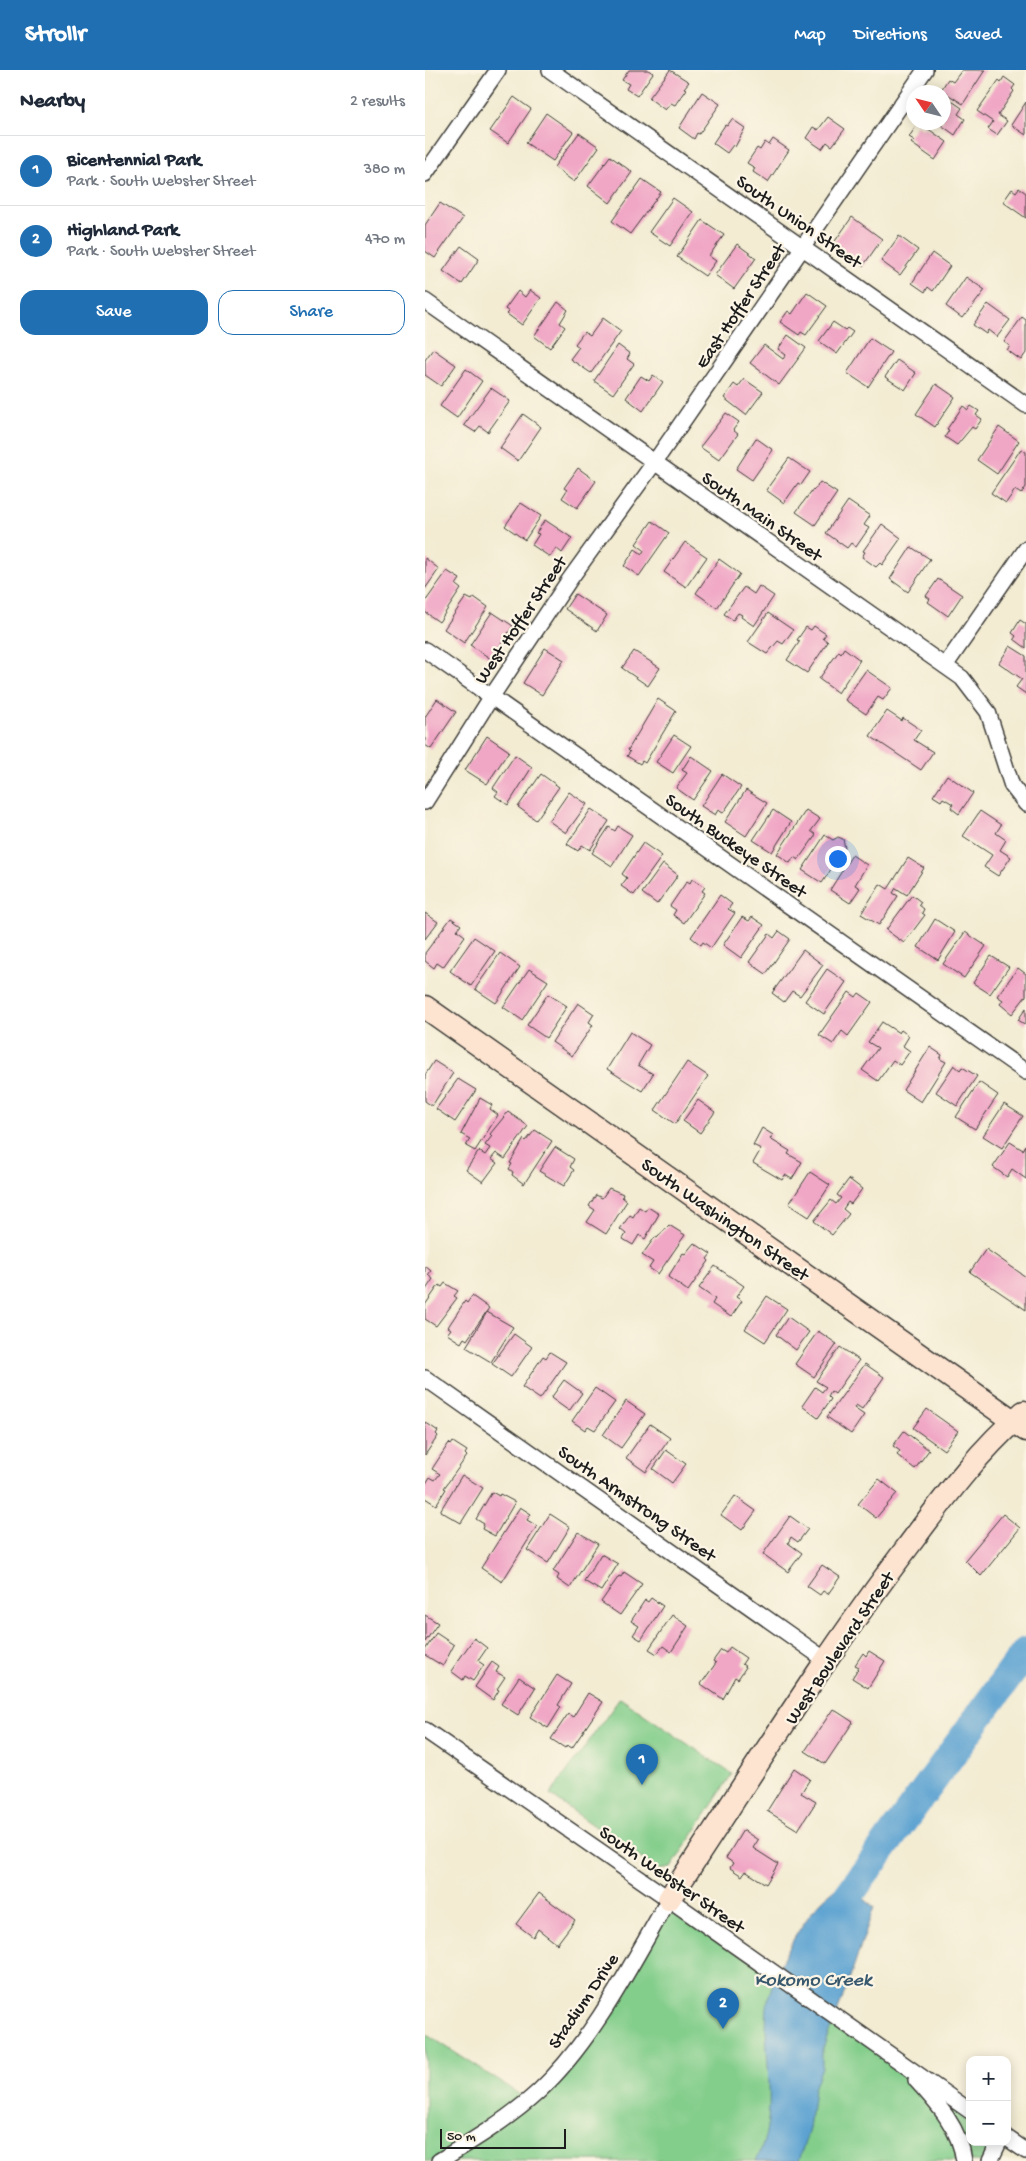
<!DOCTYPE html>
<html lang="en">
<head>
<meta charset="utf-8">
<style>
  :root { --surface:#fff; --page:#f2f2f3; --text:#1f2937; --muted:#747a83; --line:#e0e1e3; --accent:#1f6fb2 }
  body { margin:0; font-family:"Gochi Hand",sans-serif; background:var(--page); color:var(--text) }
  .controls { position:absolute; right:15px; bottom:15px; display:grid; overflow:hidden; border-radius:10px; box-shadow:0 2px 12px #0003 }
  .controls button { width:45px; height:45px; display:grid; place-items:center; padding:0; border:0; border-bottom:1px solid var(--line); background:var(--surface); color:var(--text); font:25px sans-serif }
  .compass { position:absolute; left:481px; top:15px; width:45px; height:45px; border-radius:50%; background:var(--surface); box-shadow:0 2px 12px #0003; rotate:305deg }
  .scale { position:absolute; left:15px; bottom:12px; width:126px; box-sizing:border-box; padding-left:5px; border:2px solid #1c1c1c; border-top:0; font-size:14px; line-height:18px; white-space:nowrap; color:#1c1c1c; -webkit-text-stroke:4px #fcf5e5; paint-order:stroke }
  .you { position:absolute; left:412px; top:788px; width:18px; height:18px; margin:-12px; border:4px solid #fff; border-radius:50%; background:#1a73e8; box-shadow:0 0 0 8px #1a73e833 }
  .badge { display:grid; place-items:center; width:32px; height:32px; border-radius:50%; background:var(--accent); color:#fff; font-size:16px; font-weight:700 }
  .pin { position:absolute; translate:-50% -41px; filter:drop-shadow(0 1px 2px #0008) }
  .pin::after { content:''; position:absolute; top:26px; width:18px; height:15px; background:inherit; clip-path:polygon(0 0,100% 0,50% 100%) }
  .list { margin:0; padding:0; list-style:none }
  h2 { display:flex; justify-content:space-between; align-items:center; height:65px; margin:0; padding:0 20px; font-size:21px }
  h2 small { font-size:16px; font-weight:400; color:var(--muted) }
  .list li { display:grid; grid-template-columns:32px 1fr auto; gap:15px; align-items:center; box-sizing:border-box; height:70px; padding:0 20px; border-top:1px solid var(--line) }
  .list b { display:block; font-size:19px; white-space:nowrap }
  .list p { margin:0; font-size:16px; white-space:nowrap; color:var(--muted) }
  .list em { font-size:16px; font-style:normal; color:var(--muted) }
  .actions { display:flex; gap:10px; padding:15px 20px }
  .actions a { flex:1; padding:11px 0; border:1px solid var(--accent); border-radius:15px; text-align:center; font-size:18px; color:var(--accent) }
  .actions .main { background:var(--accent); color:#fff }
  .map { position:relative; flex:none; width:601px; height:2091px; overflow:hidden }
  header { display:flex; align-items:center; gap:30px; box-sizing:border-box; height:70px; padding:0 25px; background:var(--accent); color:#fff }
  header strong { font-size:24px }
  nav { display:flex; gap:28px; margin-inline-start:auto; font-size:18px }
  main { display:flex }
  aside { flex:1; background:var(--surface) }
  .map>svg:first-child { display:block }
  .green { fill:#83ce8b; stroke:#507554 }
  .water { fill:#5ba2d1; stroke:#3c5f76 }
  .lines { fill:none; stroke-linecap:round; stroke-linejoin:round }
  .river { stroke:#5ba2d1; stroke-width:30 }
  .building { fill:#f0a6c5 }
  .street-casing { stroke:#3c3b37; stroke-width:18 }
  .secondary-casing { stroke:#3c3b37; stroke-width:25 }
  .street { stroke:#fff; stroke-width:15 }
  .secondary { stroke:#fde4d0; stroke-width:22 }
  .labels { text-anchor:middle; stroke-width:4.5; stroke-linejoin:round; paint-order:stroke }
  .street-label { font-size:19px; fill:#1c1c1c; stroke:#fcf5e5 }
  .water-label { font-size:20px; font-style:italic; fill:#38586d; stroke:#fcf5e5 }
</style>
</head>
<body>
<header>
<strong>Strollr</strong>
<nav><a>Map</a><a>Directions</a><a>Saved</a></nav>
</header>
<main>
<aside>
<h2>Nearby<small>2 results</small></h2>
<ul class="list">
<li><span class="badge">1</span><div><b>Bicentennial Park</b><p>Park · South Webster Street</p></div><em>380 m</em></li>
<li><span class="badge">2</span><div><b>Highland Park</b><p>Park · South Webster Street</p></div><em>470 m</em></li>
</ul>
<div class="actions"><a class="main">Save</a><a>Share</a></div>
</aside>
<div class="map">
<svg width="601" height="2091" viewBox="0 0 601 2091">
  <rect width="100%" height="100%" fill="#fcf5e5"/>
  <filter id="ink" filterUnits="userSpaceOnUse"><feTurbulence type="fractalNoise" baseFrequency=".02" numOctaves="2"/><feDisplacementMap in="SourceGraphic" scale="10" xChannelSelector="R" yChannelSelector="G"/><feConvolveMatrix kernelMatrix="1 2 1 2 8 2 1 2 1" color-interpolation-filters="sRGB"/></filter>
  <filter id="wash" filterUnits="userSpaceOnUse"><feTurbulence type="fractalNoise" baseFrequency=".0096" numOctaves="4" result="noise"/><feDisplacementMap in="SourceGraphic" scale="20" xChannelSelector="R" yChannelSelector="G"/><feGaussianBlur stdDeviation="1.12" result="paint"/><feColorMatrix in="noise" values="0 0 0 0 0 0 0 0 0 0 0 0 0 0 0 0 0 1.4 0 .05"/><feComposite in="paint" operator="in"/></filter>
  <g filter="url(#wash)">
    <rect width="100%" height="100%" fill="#f3ecd3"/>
    <!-- green -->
    <path class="green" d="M195,1628l112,76 -61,94 -13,2 -108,-75z
      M244,1829l301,212v31h29l-9,19h-565v-128l103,67 51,-54z"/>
    <!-- water -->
    <path class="water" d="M420,1813l29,24 -27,79 -25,65v16l-8,22 -5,40 -10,32h-43c25,-48 6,-104 11,-155 2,-20 20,-57 31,-74 13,-20 25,-37 47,-49z"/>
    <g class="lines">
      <!-- river -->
      <path class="river" d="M415,1858l8,-32 178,-244"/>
    </g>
    <g id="blocks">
      <!-- building -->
      <path class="building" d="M204,0h19l5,3 -16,23 -11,-7 3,-5 -7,-4z
        M245,0l19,12 -5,6 2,1 -11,16 -4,-2 -6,7 -16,-12z
        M537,0h23l-22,34 -22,-14 7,-11 5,3z
        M579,7l11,8 -3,4 2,2 -16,24 9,6 -10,14 -9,-6 5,-7 -16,-11 22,-31 2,2z
        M277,22l18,12 -21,30 -2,-1 -3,6 -15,-11z
        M89,27l17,12 -23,34 -18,-12z
        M524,29l13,9 -4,6 7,5 -10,16 -18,-13h6v-18z
        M601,32v33l-15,-10z
        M121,43l27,19 -20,29 -27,-18z
        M403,47l17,12 -13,17 -5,-4 -5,7 -16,-11 7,-11 5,3z
        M307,49l13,9 -10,19 -2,-2 -6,8 -14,-10 12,-18 2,1z
        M492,55l6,4 1,-3 23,16 -12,18 -24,-17 3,-3 -5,-3z
        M154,63l20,14 -25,35 -20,-15z
        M348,69l16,11 -21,32 -15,-10 2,-4 -8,-5 10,-15 3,2 5,-8 4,3z
        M185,86l22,16 -22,31 -22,-17z
        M217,109l19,13 -31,42 -18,-13z
        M594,118l7,5v25l-23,-16 9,-13 4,3z
        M248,128l20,14 -23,34 -21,-14z
        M15,133l23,15 -28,40 -10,-7v-26z
        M427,147l30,22 -19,27 -30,-22z
        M277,150l22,15 -15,21 7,5 -11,15 -28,-19z
        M474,166l19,14 -18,25 -19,-14z
        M312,174l19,14 -22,31 -19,-14z
        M36,176l18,13 -17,25 -19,-13z
        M507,183l18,13 -17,25 -5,-4 -3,5 -13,-9z
        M541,207l19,13 -19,25 -1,-1 -3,4 -16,-12z
        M105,220l11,8 -19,27 -15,-11 2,-2 -4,-3 13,-18 7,6z
        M382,222l20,14 -21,29 -5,-3 -2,3 -19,-13 8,-11 4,3z
        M133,232l10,8 -8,13 5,4 -15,21 -16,-12z
        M563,234l22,16 -13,17 -9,-7 -2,4 -13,-9z
        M597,247l4,3v33l-5,7 -14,-10 3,-4 -6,-4z
        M178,248l18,13 -30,42 -21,-14 9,-12 -4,-3 9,-12 6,4z
        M408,252l12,8 2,-2 6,4 -16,22 -18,-13z
        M363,265l18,13 -27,37 -29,-22 14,-18 19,14 3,-4 -8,-6z
        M445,268l21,14 -23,35 -21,-14z
        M193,275l12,9 -3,5 7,5 -21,30 -19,-13z
        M8,279l23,16 -15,21 -16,-11v-15z
        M472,290l19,13 -11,17 -20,-13z
        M41,299l16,12 -25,37 -17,-12z
        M228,305l10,7 -20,29 -17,-13 15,-22 8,5z
        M319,309l19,13 -17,23 -22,-17 10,-14 4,3z
        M511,314l19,13 -20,30 -19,-13z
        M66,318l19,13 -22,31 -8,-6 -5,6 -11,-7z
        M538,336l5,4 3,-4 8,5 -3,4 6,4 -7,10 -3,-2 -15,18 -12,-8 4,-7 -2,-1z
        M301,343l13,9 -6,8 5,4 -19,26 -19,-13z
        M98,344l18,13 -23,34 -18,-13z
        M574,357l20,14 -22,33 -20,-14z
        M331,368l17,12 -21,30 -16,-11z
        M596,379l5,3v35l-5,7 -6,-4 -9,13 -15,-10z
        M364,388l21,14 -9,13 -3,-2 -14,20 -18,-13z
        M153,398l18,13 -19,27 -15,-10 5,-8 -3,-2z
        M395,412l17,11 -22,32 -19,-13 17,-23 1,1z
        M423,431l22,15 -6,9 5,3 -13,19 -5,-4 -4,5 -21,-15z
        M96,433l20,13 -16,24 -20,-14z
        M120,450l27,18 -10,15 -6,-5 -6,9 -18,-12 7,-11 -3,-1z
        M227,451l17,12 -30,43 -15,-10 11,-17 7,5 2,-4 -8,-6z
        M457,454l19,14 -19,27 -2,-2 -4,4 -14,-10 3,-5 -2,-1z
        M260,472l22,15 -21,30 -22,-15z
        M486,477l19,12 -22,33 -18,-13z
        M0,488l14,11 -14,20z
        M294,489l21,15 -23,34 -21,-15z
        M22,501l13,8 -4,6 5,4 -22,33 -14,-10v-10z
        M513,509l24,16 -14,21 -20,-14 2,-3 -4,-3z
        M334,516l15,10 -20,30 -13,-9 1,-2 -4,-2 -5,7 -9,-6 20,-27 10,7z
        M150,524l32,21 -10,16 -32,-22z
        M41,527l6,3 2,-3 14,10 -24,36 -20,-14z
        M67,542l21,14 -22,33 -21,-14z
        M343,543l25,17 -10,14 -5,-3 -11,13 -19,-12z
        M595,550l6,4v24l-12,-9 2,-3 -4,-3z
        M389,556l12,8 -3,4 5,4 -21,31 -20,-13 13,-19 -3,-1 9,-13 5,3z
        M585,576l16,10v38l-10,-7 6,-8 -23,-16z
        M120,578l19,12 -22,35 -19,-12z
        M419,578l16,12 -22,33 -19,-14 20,-28 2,2z
        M209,581l26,17 -12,18 -26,-18z
        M441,600l26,18 -9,12 -5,-3 -12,17 -21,-14z
        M12,629l19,13 -25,37 -6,-4v-28z
        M233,629l18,12 -31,52 -3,-2 -2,3 -13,-8 3,-4 -2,-2z
        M462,641l15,10 1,-3 18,12 -7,10 19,12 -12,18 -51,-34z
        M249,665l17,11 -18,27 -17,-11z
        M62,666l22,15 -22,33 -22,-14z
        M90,685l17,12 -24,38 -13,-9 3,-4 -5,-4z
        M266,686l22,15 -20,29 -17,-12 11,-15 -5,-3z
        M116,704l18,13 -23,33 -18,-13z
        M297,704l19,13 -18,26 -5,-3 -3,5 -14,-9z
        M522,705l26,18 -14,21 -8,-6 2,-4 -10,-6 -2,3 -8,-5z
        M321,720l21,13 -21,33 -21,-14z
        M144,722l18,12 -21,29 -17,-12z
        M166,739l18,12 -19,29 -8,-5 -4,6 -11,-7z
        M348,740l18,12 -19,30 -19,-12z
        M381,740l14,9 -9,12 5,4 -18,25 -4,-3 -4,6 -13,-9z
        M555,741l21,14 -5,8 10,7 -6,10 11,7 -13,19 -14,-9 8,-12 -29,-19z
        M193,756l14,9 -20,31 -20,-13 17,-26 6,4z
        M400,765l8,5 5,-3 5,2 2,9 -23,35 -20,-13z
        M218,773l19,13 -28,39 -13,-9 6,-8 -5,-4z
        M427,785l15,10 -12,20 5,3 -10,15 -20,-13z
        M483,788l16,10 -17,27 -11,-7 -3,5 5,3 -19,29 -18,-11 19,-30 8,5z
        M238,794l15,11 -21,29 -15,-11z
        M267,809l13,8 -3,4 3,2 -21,30 -11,-8 3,-5 -6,-4 17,-25 3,2z
        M295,825l12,9 -4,5 7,4 -24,35 -8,-6 -2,3 -10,-8z
        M487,825l9,7 -2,3 5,4 -2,4 3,2 -21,28 -18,-13z
        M0,843l13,9 -13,17z
        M317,847l7,4 3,-4 12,8 -23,33 -18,-13z
        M26,848l10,7 -4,5 8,6 -22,31 -6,-4 -3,5 -9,-7v-8z
        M510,849l20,13 -17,28 -20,-13z
        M354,861l11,8 -24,35 -17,-12 20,-28 5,4z
        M540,862l21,14 -22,32 -21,-14z
        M49,867l21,14 -24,35 -21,-15z
        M378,880l20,15 -23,31 -8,-5 -8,11 -12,-9z
        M75,883l20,14 -24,36 -21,-14z
        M566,886l18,11 -19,27 -17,-11z
        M593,898l8,6v22l-14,18 -12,-10 3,-4 -6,-4z
        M104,899l19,12 -26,39 -19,-13z
        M402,899l19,13 -22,32 -19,-13z
        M424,922l7,5 3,-4 13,9 -24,34 -6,-5 -9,13 -14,-9z
        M123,924l19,12 -21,32 -19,-13z
        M153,933l16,11 -5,8 4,3 -21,31 -20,-14z
        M601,938v17l-8,-5z
        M457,952l17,11 2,-3 8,6 -6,10 7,5 -10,14 -7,-5 -15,21 -16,-11 16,-22 -10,-6z
        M205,962l20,13 -12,20 15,9 -11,17 -35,-22z
        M505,977l12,8 -2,4 6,3 -25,40 -18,-12z
        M9,991l19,12 -21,33 -7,-5v-26z
        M262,992l21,14 -33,48 -20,-14z
        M529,995l6,5 2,-3 15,9 -20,30 -21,-14z
        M33,1009l18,11 -21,32 -19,-13z
        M554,1012l19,13 -23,34 -19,-12z
        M55,1028l12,7 -2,4 8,6 -23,36 -9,-5 4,-7 -9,-5z
        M273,1030l17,12 -15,21 -17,-12z
        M579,1034l19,12 -21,32 -19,-12z
        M83,1042l20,14 -23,33 -9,-6 -5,6 6,4 -14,19 -17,-12 13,-19 6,4 5,-7 -5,-3 7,-9 -2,-2z
        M337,1058l11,7 -3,4 20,12 -2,3 14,8 -10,17 -7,-4 -3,5 -29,-17 8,-14 -8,-4z
        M110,1060l17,11 -28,43 -12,-9 1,-3 -4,-3 3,-5 -2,-1 14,-24 2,2z
        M585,1072l13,8 3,-5v34l-14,-10 -5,8 -14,-10z
        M130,1077l19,12 -4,8 4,3 -10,16 -25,-15z
        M385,1102l20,13 -21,32 -20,-13z
        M424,1109l13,10 -11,15 -3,-2 -5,7 6,5 -17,21 -18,-14 17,-21 5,4 5,-6 -4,-3z
        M184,1118l14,6 -1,3 5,4 -21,33 -19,-12 8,-12 -6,-4 7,-11 6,3z
        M214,1137l6,4 3,-4 11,7 -14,25 -6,-4 -6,10 -10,-6 3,-5 -6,-5 10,-14 3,2z
        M244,1155l16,10 -27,39 -9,-6 4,-6 -11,-7 13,-18 2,1z
        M269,1173l17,11 -4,5 2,2 -21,30 -20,-14 15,-24 2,1z
        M561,1179l40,28v33l-56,-38z
        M0,1196l6,5 -3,4 5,4 -8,12z
        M290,1196l29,20 -8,11 6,4 -11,16 -19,-13 3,-5 -16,-11z
        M20,1213l13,8 -4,5 3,2 -21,28 -11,-7v-14l14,-20 3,2z
        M47,1226l17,12 -22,32 -3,-2 -3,5 -14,-9 4,-5 -3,-2 17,-26 2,2z
        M342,1226l20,13 -22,33 -20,-13z
        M62,1242l26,15 -22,35 -25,-15z
        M363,1247l21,15 -13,18 -20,-15z
        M393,1261l19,13 -23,33 -19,-13z
        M89,1264l18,13 -21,30 -19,-13z
        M415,1277l19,13 -24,34 -4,-3 -3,5 3,3 -13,19 -16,-12 13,-19 7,5 4,-5 -10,-6z
        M125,1282l16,10 -26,37 -18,-12 21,-31 3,2z
        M440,1294l19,13 -22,32 -6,-4 -2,3 10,7 -13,19 -24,-17z
        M139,1310l18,13 -13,18 -18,-13z
        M170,1318l20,14 -20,28 -7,-4 -3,4 -13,-9z
        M201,1331l19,13 -24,34 -18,-13z
        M502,1339l31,22 -14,19 -31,-22z
        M0,1352l13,9 -2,3 2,2 -13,19z
        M225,1354l20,14 -24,34 -20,-14z
        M479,1361l25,19 -14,19 -18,-14 3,-4 -7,-5z
        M28,1372l14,9 -2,3 2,2 -23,32 2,1 -10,16 -11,-7v-13l5,-8 5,3 5,-6 -8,-5 17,-26 2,2z
        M241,1380l20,14 -14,19 -19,-14z
        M37,1405l21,13 -22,35 -21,-12z
        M454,1409l18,14 -21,25 -18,-14z
        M67,1422l7,4 1,-2 15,8 -20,34 -13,-7 2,-5 -8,-5z
        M310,1426l21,15 -14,19 -21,-15z
        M95,1437l11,7 -4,6 10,6 -35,56 -21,-14z
        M125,1444l20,13 -22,36 -21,-13z
        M578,1444l17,14 -39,48 -16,-16z
        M365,1446l18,13 -10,13 -7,-5 -3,6 14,10 -14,19 -25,-18z
        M153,1462l20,12 -28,44 -13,-9 2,-4 -6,-4z
        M176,1484l17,10 -17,27 -17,-10z
        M397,1495l18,12 -12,17 -5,-3 -3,4 -13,-9z
        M199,1502l18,12 -22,31 -19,-13 18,-26 2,1z
        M226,1528l12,8 -22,34 -8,-5 6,-9 -8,-5 14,-21 3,2z
        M0,1545l13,8 -13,19z
        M247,1545l16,11 -17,26 -8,-6 -6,8 -8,-5z
        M11,1563l18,12 -11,21 -18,-11v-5z
        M49,1568l13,10 -9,13 6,4 -11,16 -8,-5 -2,4 -12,-9z
        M305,1577l16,11 -4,6 4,3 -8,12 -3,-2 -12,22 -22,-15 15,-21 -3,-2 8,-11 5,3z
        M444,1581l16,10 -17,27 -16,-10 7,-11 -4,-2 8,-12 3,3z
        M67,1592l7,5 -3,5 9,5 -8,12 2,1 -6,10 -18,-13z
        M132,1605l14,9 -13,21 3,2 -13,21 -18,-11z
        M94,1607l16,11 -17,27 -17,-11z
        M163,1623l15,9 -31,46 -5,-3 -2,3 -14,-9 17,-25 5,3z
        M408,1639l20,13 -28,42 -20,-13z
        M369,1698l16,11 -9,14 15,9 -18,28 -31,-19z
        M318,1760l15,10 -5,8 25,16 -12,20 -21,-13 -3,5 -12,-8 3,-5 -7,-5z
        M114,1823l36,27 -18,24 -19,-15 -5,8 -17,-13z"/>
    </g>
  </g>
  <g filter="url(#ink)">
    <use href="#blocks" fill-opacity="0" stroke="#3c3b37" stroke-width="1"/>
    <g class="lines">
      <!-- street casing -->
      <g class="street-casing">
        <path id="street" d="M125,0l476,335
          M0,104l73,-104
          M0,231l537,377 26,34 24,74 14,18
          M0,580l601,422
          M520,596l81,-117
          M0,732l67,-106 78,-117 84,-116 271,-393
          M0,1308l402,283
          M0,1660l244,169 301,212
          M491,2010c21,23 44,48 48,81
          M582,2068l19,13
          M14,2091c33,-20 71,-43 100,-70 54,-50 93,-128 130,-192
          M565,2091l9,-19"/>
      </g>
      <!-- secondary casing -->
      <g class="secondary-casing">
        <path id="secondary" d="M0,937l601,423
          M244,1829c78,-117 152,-238 237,-350 36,-48 72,-98 118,-137"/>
      </g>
      <!-- street -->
      <use href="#street" class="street"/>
      <!-- secondary -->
      <use href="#secondary" class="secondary"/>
    </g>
  </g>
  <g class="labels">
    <!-- street labels -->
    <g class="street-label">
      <text transform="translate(375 150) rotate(35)" y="7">South Union Street</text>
      <text transform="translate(314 235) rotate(-56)" y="7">East Hoffer Street</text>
      <text transform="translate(338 445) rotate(35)" y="7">South Main Street</text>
      <text transform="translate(94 549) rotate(-56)" y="7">West Hoffer Street</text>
      <text transform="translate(312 774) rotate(35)" y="7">South Buckeye Street</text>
      <text transform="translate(301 1148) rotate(35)" y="7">South Washington Street</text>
      <text transform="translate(213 1432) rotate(35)" y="7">South Armstrong Street</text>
      <text transform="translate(413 1577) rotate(-56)" y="7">West Boulevard Street</text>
      <text transform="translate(248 1808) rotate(35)" y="7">South Webster Street</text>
      <text transform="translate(157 1930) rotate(-56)" y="7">Stadium Drive</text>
    </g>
    <!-- water labels -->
    <g class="water-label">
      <text x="388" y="1915">Kokomo Creek</text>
    </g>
  </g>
</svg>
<div class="controls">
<button>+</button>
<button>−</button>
</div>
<svg class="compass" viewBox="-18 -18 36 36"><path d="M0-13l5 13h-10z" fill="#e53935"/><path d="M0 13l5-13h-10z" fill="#747a83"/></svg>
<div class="scale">50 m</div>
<div class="you"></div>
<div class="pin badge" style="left:217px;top:1715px">1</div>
<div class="pin badge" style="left:298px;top:1959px">2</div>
</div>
</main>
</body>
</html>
